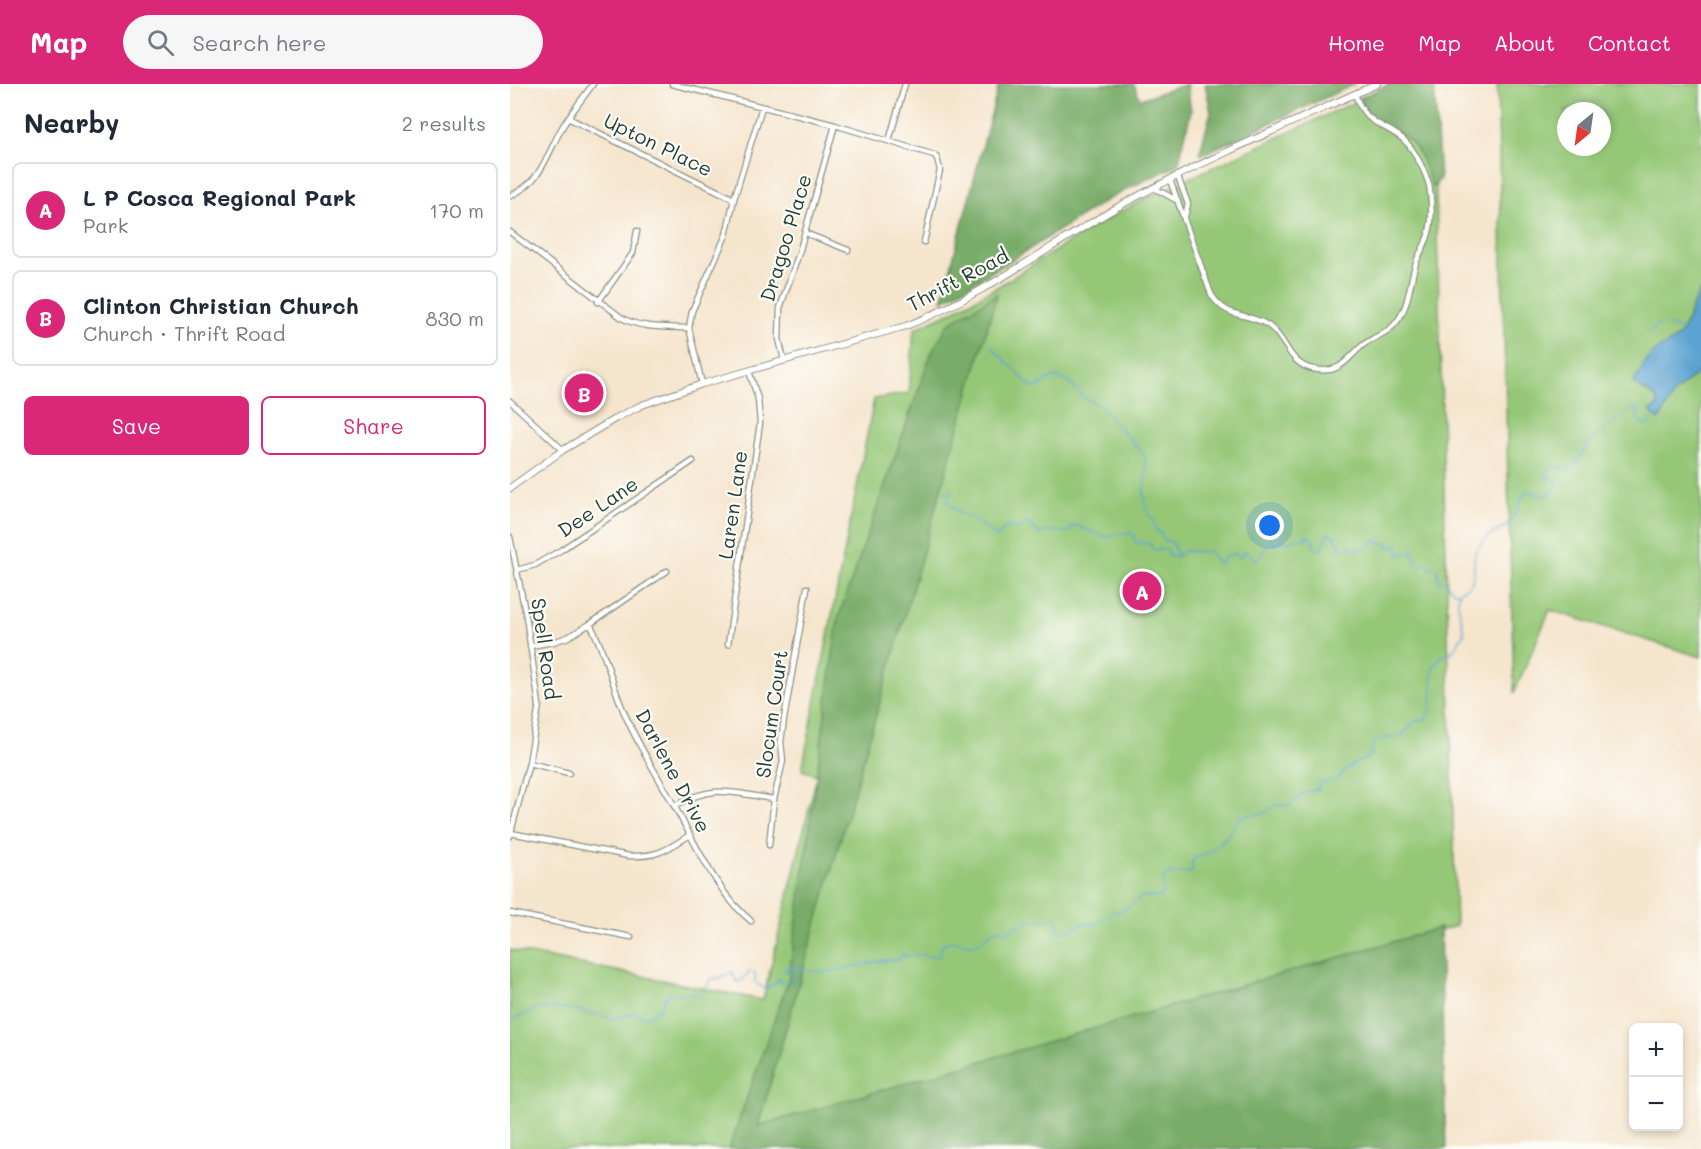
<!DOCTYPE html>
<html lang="en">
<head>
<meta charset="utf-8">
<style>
  :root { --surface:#fff; --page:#f6f6f7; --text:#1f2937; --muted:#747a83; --line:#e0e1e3; --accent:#db2777 }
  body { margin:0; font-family:Mali,sans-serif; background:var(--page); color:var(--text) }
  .controls { position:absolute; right:18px; bottom:18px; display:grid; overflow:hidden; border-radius:9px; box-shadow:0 3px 9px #0003 }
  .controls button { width:54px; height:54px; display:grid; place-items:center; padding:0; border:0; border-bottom:2px solid var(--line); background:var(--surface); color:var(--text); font:30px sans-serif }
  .compass { position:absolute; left:1047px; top:18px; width:54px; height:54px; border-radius:50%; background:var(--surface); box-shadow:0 3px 9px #0003; rotate:209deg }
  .you { position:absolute; left:760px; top:442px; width:21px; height:21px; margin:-15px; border:4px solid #fff; border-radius:50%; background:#1a73e8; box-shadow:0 0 0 9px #1a73e833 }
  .badge { display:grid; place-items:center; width:39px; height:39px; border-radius:50%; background:var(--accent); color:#fff; font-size:20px; font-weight:700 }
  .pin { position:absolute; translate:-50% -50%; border:3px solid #fff; box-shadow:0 2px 6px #0006 }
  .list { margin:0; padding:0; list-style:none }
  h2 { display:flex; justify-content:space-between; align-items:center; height:78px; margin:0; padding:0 24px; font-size:26px }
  h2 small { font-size:20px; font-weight:400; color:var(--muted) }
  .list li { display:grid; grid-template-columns:39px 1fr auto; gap:18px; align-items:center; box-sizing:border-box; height:96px; margin:0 12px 12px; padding:0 12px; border:2px solid var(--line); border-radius:9px }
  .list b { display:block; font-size:22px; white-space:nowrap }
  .list p { margin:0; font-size:20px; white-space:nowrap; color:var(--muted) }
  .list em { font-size:20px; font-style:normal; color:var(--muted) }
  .actions { display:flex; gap:12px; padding:18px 24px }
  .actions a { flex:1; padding:14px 0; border:2px solid var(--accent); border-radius:9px; text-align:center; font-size:21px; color:var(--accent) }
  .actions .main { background:var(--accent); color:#fff }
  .icon { flex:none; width:33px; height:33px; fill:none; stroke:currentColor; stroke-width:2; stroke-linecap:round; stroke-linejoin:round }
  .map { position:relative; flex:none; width:1191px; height:1065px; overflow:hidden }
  header { display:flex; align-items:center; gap:36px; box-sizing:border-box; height:84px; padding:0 30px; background:var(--accent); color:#fff }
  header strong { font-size:28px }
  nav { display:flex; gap:33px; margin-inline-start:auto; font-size:21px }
  .search { width:420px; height:54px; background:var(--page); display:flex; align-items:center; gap:15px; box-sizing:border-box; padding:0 21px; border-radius:33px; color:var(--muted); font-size:22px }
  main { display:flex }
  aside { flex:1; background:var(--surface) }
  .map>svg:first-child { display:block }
  .green { fill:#95c777; stroke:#5a8256; stroke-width:1.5; fill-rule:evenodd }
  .forest { fill:#78ac68; stroke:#4c744e; stroke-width:1.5 }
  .water { fill:#5ba3d1; stroke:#3d7082; stroke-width:1.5 }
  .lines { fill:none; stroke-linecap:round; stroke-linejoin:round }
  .stream { stroke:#5ba3d1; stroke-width:1.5 }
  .minor-casing { stroke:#8a9180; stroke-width:7 }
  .tertiary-casing { stroke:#8a9180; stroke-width:8 }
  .minor { stroke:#fff; stroke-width:4.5 }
  .tertiary { stroke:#fff; stroke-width:6 }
  .labels { text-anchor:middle; stroke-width:4.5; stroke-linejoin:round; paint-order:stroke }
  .street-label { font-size:20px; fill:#1f3d34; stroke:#fdfcf7 }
</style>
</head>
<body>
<header>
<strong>Map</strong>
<div class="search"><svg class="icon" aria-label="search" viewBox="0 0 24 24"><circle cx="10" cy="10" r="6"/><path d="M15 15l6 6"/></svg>Search here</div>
<nav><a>Home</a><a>Map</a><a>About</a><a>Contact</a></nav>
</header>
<main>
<aside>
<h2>Nearby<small>2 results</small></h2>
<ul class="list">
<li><span class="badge">A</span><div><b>L P Cosca Regional Park</b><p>Park</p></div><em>170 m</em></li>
<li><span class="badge">B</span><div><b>Clinton Christian Church</b><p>Church · Thrift Road</p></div><em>830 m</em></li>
</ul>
<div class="actions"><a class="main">Save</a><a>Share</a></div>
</aside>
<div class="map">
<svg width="1191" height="1065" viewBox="0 0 1191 1065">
  <rect width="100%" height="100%" fill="#fdfcf7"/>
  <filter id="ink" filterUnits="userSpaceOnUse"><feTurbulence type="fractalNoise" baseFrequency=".0167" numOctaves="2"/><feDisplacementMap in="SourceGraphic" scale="12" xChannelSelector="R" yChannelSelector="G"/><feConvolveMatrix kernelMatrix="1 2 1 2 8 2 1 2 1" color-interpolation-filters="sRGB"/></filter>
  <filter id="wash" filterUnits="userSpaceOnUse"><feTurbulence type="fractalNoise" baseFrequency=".008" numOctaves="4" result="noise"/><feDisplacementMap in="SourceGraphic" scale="24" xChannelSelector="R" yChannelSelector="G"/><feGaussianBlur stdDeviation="1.35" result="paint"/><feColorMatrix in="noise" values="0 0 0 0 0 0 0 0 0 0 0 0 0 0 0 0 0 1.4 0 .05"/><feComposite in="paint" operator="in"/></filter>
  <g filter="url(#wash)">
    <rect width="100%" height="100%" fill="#f5e5cd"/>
    <!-- green -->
    <path class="green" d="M884,0h39l23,842 -701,223h-245v-199l253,50 54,-225 -15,-5 72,-371 35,-6 5,-64 37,-17 46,-25 94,-59 55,-30z
      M987,0h204v573l-151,-47 -36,83zM1056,27h36v36h-36z"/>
    <!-- forest -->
    <path class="forest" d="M489,0h135l6,15 47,-15 4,27 -13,54 -47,22 -26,14 -96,61 -67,39z
      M695,0h150l-154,71 -1,-4 11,-39z
      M879,0h45l6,95 -8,9c-4,-13 -12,-39 -22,-47 -18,-15 -42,-19 -50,-43z
      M487,210l-239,832 682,-198 6,221h-717l60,-171 49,-359 93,-265 17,-30z"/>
    <!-- water -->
    <path class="water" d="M1191,205v81l-29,25 1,1 -14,24 -9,-9 8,-5 -1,-7 -24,-16c7,-10 12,-23 21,-31 9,-7 21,-9 27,-19 8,-14 11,-30 20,-44z"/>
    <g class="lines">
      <!-- stream -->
      <path class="stream" d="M1158,242l14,4
        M1139,249l11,-9
        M482,263l38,39 6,2 18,-11 14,4 16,17 18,8 8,12 33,35 4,15 -3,21 1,15 3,4v6l6,7 1,8 5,3 4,8 9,3 4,13
        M434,409l7,-1 -4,10 15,13 8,2 12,9 6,2 1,5 9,3 9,-10 10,4 9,-7 6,3 6,8 12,-3 18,1 7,-7 30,12h6l3,-4 3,2c6,-3 12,-4 17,1l1,6 16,2v4l5,2 11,-1 3,8 8,-1 6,-5 26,1 8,11h4l4,-8 10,-1 3,3 3,-1 3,-5 11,9c3,-2 10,-13 15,-18l4,3 5,-6 4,4 10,-4h12l-2,-2 2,-3 8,7 -1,5 6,4 3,-1 6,-16 9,4 -1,2 5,6 -4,3 5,2 8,-4 7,5 1,-3 9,1 8,-10 3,4h10l2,5 8,-3 1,10 10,-2 4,-3 4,15 10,-1 3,5 2,-2 5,2 2,12 4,-1 10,11 6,2
        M0,937l25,-12h37l44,10 17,-6 13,4 14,-7 2,-7 6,-9 34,-1 3,-2 5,-12c10,1 15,-5 23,-7l3,9 4,1 10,-11 5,2v9l10,7 11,-6 2,-5 3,5 11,-1 2,-6 -9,-6 3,-4 9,3 6,-1 5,3 20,1 58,-12h11l7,-6 2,3c16,-6 19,2 34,-1l2,-11c18,-9 20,1 33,-1 7,0 12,-11 24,-15l8,4c13,-13 32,-13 49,-15l3,14 13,-2 12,-7 13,1 16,-13h9l20,-14h18l3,-3c0,-3 -1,-7 -1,-10 1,-15 20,-9 30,-12v-10l3,-4c18,-4 37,-25 45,-42l23,-2 13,-9h15l10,-11 19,-6 -1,-6c6,-1 14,1 19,-4 7,-7 15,-17 27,-18l7,-7 1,-10 6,-4 22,-3 15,-16h9l6,-11 2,-42 8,-10 11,-5 12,-18 -6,-31 1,-12c3,-1 6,-2 8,-4 11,-7 4,-26 9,-36 8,-16 27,-20 36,-31 7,-10 6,-21 16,-29l17,5 8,-4 4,-8 -1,-5 -10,-1v-5l4,-6 5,-1 12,4c16,-9 12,-15 21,-26 10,-11 34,-28 47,-37l4,1 -2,8 2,6 8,4 8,-9"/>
    </g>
  </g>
  <g filter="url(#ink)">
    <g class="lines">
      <!-- minor casing -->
      <g class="minor-casing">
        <path id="minor" d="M162,0l163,41 99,30 3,3 3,12 -16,72
          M58,34l166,81
          M379,57l16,-57
          M668,93l10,27 -4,16
          M660,96l41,114c16,27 37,17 58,32 18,13 19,38 44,43 28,6 33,-10 50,-24 10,-8 22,-10 31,-20 15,-16 15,-39 21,-59 2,-9 8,-17 11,-25 7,-15 6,-34 4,-50 -1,-13 -16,-43 -27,-52 -23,-18 -37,-13 -48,-45
          M644,104l24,13
          M0,112c33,-15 36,-41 53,-70 9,-15 20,-28 30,-42
          M0,148l112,86c20,11 45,9 67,10
          M295,149l43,17
          M88,218l35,-49 4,-22
          M274,276l-5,-21 1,-31 19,-55 36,-128
          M192,300l-13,-56 3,-17 34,-76 8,-36 28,-92
          M0,317l53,49
          M0,453l16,79 13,89 -10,58 -19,73
          M7,486l18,-5 26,-15 132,-89
          M80,540c13,23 19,48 28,73 14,39 37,74 57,110 22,39 41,85 76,114
          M218,560l32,-221 -2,-24 -9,-28
          M20,562l23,-4 15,-5 22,-13 77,-53
          M19,679l40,10
          M164,722c42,-23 57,-13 100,-7
          M1,749l118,23c29,1 37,-6 61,-21
          M259,761l5,-46 9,-38 -2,-19 3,-23 23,-131
          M0,829l121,24"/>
      </g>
      <!-- tertiary casing -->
      <g class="tertiary-casing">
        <path id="tertiary" d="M0,404l53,-38 55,-33 24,-12 60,-21 204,-58c79,-31 145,-82 219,-123 81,-44 168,-81 252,-119"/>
      </g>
      <!-- minor -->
      <use href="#minor" class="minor"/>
      <!-- tertiary -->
      <use href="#tertiary" class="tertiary"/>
    </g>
  </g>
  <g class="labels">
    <!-- street labels -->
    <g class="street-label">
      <text transform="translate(148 61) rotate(26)" y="7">Upton Place</text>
      <text transform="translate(276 154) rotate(-73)" y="7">Dragoo Place</text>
      <text transform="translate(448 196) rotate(-28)" y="7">Thrift Road</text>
      <text transform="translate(223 421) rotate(-82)" y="7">Laren Lane</text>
      <text transform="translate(88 423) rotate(-34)" y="7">Dee Lane</text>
      <text transform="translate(35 565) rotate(82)" y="7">Spell Road</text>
      <text transform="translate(262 630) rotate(-82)" y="7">Slocum Court</text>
      <text transform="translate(163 687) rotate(62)" y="7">Darlene Drive</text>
    </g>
  </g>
</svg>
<div class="controls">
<button>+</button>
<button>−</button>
</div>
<svg class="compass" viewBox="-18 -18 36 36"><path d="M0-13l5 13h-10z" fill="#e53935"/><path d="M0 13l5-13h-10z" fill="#747a83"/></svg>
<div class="you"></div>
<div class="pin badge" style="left:632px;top:507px">A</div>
<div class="pin badge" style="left:74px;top:309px">B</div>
</div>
</main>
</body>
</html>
